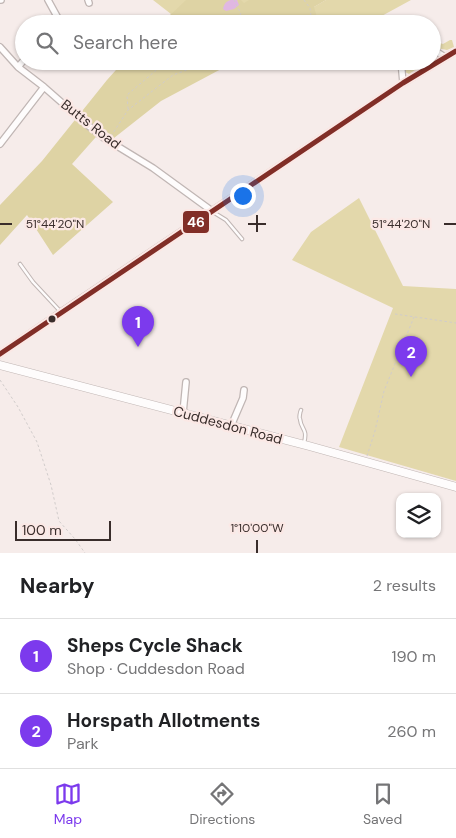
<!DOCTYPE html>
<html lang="en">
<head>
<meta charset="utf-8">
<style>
  :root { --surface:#fff; --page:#f2f2f2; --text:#202124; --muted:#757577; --line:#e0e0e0; --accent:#7c3aed }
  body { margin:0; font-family:"DM Sans",sans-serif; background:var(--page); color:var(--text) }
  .controls { position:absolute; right:15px; bottom:15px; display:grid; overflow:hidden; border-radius:10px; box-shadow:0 1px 4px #0004 }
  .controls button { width:45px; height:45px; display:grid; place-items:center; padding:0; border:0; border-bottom:1px solid var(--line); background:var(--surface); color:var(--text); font:25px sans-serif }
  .scale { position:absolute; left:15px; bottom:12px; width:96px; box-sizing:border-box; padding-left:5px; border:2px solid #392d2b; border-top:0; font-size:14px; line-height:18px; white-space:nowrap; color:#392d2b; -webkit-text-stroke:4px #fbe8e5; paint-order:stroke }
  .you { position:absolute; left:242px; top:195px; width:18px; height:18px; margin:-12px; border:4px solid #fff; border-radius:50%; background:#1a73e8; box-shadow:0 0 0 8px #1a73e833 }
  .badge { display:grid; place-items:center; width:32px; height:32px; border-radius:50%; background:var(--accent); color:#fff; font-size:16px; font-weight:700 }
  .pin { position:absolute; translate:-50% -41px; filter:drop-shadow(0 1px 2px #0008) }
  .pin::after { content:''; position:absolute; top:26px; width:18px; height:15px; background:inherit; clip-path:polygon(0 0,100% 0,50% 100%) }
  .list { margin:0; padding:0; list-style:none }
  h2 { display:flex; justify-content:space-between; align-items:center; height:65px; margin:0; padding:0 20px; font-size:21px }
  h2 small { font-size:16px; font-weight:400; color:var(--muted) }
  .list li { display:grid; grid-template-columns:32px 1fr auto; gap:15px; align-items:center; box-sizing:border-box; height:75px; padding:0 20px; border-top:1px solid var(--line) }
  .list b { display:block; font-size:19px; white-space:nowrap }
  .list p { margin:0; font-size:16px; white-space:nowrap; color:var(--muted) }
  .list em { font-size:16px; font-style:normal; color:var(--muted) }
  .icon { flex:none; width:28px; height:28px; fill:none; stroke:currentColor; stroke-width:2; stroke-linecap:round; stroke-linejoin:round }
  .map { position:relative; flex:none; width:456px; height:553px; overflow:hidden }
  .search { position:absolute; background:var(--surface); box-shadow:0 1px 4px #0004; left:15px; right:15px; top:15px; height:55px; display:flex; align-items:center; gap:12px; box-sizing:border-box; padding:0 18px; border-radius:28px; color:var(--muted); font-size:19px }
  .sheet { height:215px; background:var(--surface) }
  nav { display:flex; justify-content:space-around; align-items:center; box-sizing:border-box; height:70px; border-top:1px solid var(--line); background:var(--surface); font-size:14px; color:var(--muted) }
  nav a { display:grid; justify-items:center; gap:2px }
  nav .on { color:var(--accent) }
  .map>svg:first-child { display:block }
  .green { fill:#e3d8ab }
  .forest { fill:#ded3a4 }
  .water { fill:#e0b7e2 }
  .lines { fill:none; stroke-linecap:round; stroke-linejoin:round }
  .lane-casing { stroke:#c0b6b4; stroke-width:4.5 }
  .street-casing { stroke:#c0b6b4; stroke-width:8 }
  .secondary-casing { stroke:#c0b6b4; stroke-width:9 }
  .path { stroke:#d1cccb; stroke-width:1; stroke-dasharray:2.5 2.5; stroke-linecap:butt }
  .lane { stroke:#fefcfc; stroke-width:2.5 }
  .street { stroke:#fefcfc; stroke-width:5.5 }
  .secondary { stroke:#fefcfc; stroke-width:8 }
  .bus-1-casing { stroke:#fbe8e5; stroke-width:9 }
  .bus-1 { stroke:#812e27; stroke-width:5 }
  .ticks { fill:none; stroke:#392d2b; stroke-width:2 }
  .bus-dot { fill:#392d2b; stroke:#fbe8e5; stroke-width:2 }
  .labels { text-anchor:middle; stroke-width:4.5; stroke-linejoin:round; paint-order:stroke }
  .street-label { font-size:14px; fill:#392d2b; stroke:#fbe8e5 }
  .ticks-label { font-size:12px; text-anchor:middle; fill:#392d2b; stroke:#fbe8e5; stroke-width:4.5; stroke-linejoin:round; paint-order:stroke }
  .line-badge { stroke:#fbe8e5; stroke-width:2 }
  .badge-label { font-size:14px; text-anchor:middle; font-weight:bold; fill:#fff }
</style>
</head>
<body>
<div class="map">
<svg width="456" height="553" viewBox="0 0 456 553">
  <rect width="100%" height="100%" fill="#f6ecea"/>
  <!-- green -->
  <path class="green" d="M153,0h158l3,7 12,-7h85l-44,24h-206l10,-10z
    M450,40h2l2,7 -7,3 -10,-2v-6l6,2z
    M403,61h26l-20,13 -4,-2z
    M359,198l44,88 53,3v192l-117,-34 54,-139 -101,-48 19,-28z"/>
  <!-- forest -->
  <path class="forest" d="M186,0h45l-3,1 10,1 -1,-2h4l3,3 5,-3h77l-12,7 5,17h-158z
    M124,61h132l-33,7 -62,33 -47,37 -11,-9 -31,35 41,38 -60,53 -26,-40 -27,30v-40l42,-44 65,-81z"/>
  <!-- water -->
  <path class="water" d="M231,0h6l2,5 -5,4 -8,2 -3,-2c1,-5 3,-8 8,-9z"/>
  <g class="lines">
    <!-- lane casing -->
    <g class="lane-casing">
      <path id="lane" d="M337,64l3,-3
        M213,212l13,8 16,19
        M20,264l13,18 27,29
        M301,410c-1,2 -2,8 -1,9 1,11 8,9 4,24"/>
    </g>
    <!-- street casing -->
    <g class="street-casing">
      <path id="street" d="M0,0h1
        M48,0l11,20
        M88,0l1,3
        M116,24l4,-4
        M0,47l18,20 26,20 41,36 19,15 49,30 59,43
        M432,50h2l11,7
        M401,61l2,22
        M18,67l6,-7
        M0,144l44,-57
        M0,354l61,-42 342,-229 53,-32
        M183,413l3,-31
        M231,426l12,-28 1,-8"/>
    </g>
    <!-- secondary casing -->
    <g class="secondary-casing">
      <path id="secondary" d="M0,365l309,81 147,41"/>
    </g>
    <!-- path -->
    <path class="path" d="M304,0l6,8 2,16
      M222,24l19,-10 -7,-14
      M128,109l-1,-14 40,-34
      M111,136l17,-26 45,-35 25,-9 19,-5
      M395,314l61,9
      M0,380l18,27 19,35 14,43 8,36 16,18 10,14
      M367,456l8,-25 9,-40 30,-74"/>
    <!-- lane -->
    <use href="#lane" class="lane"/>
    <!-- street -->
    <use href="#street" class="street"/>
    <!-- secondary -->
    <use href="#secondary" class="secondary"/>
    <!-- bus-1 casing -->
    <g class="bus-1-casing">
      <path id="bus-1" d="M0,354l403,-271 53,-32"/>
    </g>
    <!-- bus-1 -->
    <use href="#bus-1" class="bus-1"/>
  </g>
  <!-- ticks -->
  <path class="ticks" d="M257,215v17M0,224h12M248,224h18M444,224h12M257,540v13"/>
  <!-- markers -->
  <circle class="bus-dot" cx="52" cy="319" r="4.5"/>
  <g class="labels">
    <!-- street labels -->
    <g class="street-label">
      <text transform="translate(91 124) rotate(38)" y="5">Butts Road</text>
      <text transform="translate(228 425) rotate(15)" y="5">Cuddesdon Road</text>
    </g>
  </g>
  <g class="ticks-label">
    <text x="55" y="228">51°44'20"N</text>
    <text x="401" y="228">51°44'20"N</text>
    <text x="257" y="532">1°10'00"W</text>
  </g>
  <rect class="line-badge" x="182" y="210" width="28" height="24" rx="5" fill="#812e27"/>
  <g class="badge-label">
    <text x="196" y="227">46</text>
  </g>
</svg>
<div class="controls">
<button><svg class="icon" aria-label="layers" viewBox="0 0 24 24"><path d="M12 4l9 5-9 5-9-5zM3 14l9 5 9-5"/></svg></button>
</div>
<div class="scale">100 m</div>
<div class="you"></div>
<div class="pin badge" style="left:138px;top:347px">1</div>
<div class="pin badge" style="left:411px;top:377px">2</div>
<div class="search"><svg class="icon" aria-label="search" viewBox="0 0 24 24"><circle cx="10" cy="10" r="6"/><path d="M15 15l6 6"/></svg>Search here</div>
</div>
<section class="sheet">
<h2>Nearby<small>2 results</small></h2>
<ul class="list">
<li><span class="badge">1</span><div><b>Sheps Cycle Shack</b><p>Shop · Cuddesdon Road</p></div><em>190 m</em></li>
<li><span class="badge">2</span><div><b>Horspath Allotments</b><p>Park</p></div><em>260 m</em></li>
</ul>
</section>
<nav>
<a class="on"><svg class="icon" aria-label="map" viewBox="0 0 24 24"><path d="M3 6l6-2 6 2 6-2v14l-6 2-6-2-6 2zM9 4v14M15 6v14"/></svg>Map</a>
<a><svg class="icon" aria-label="directions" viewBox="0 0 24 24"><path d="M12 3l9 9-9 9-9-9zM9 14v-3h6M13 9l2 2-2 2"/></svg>Directions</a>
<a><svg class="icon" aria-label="saved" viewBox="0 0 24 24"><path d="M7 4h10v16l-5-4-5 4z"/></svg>Saved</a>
</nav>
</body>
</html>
